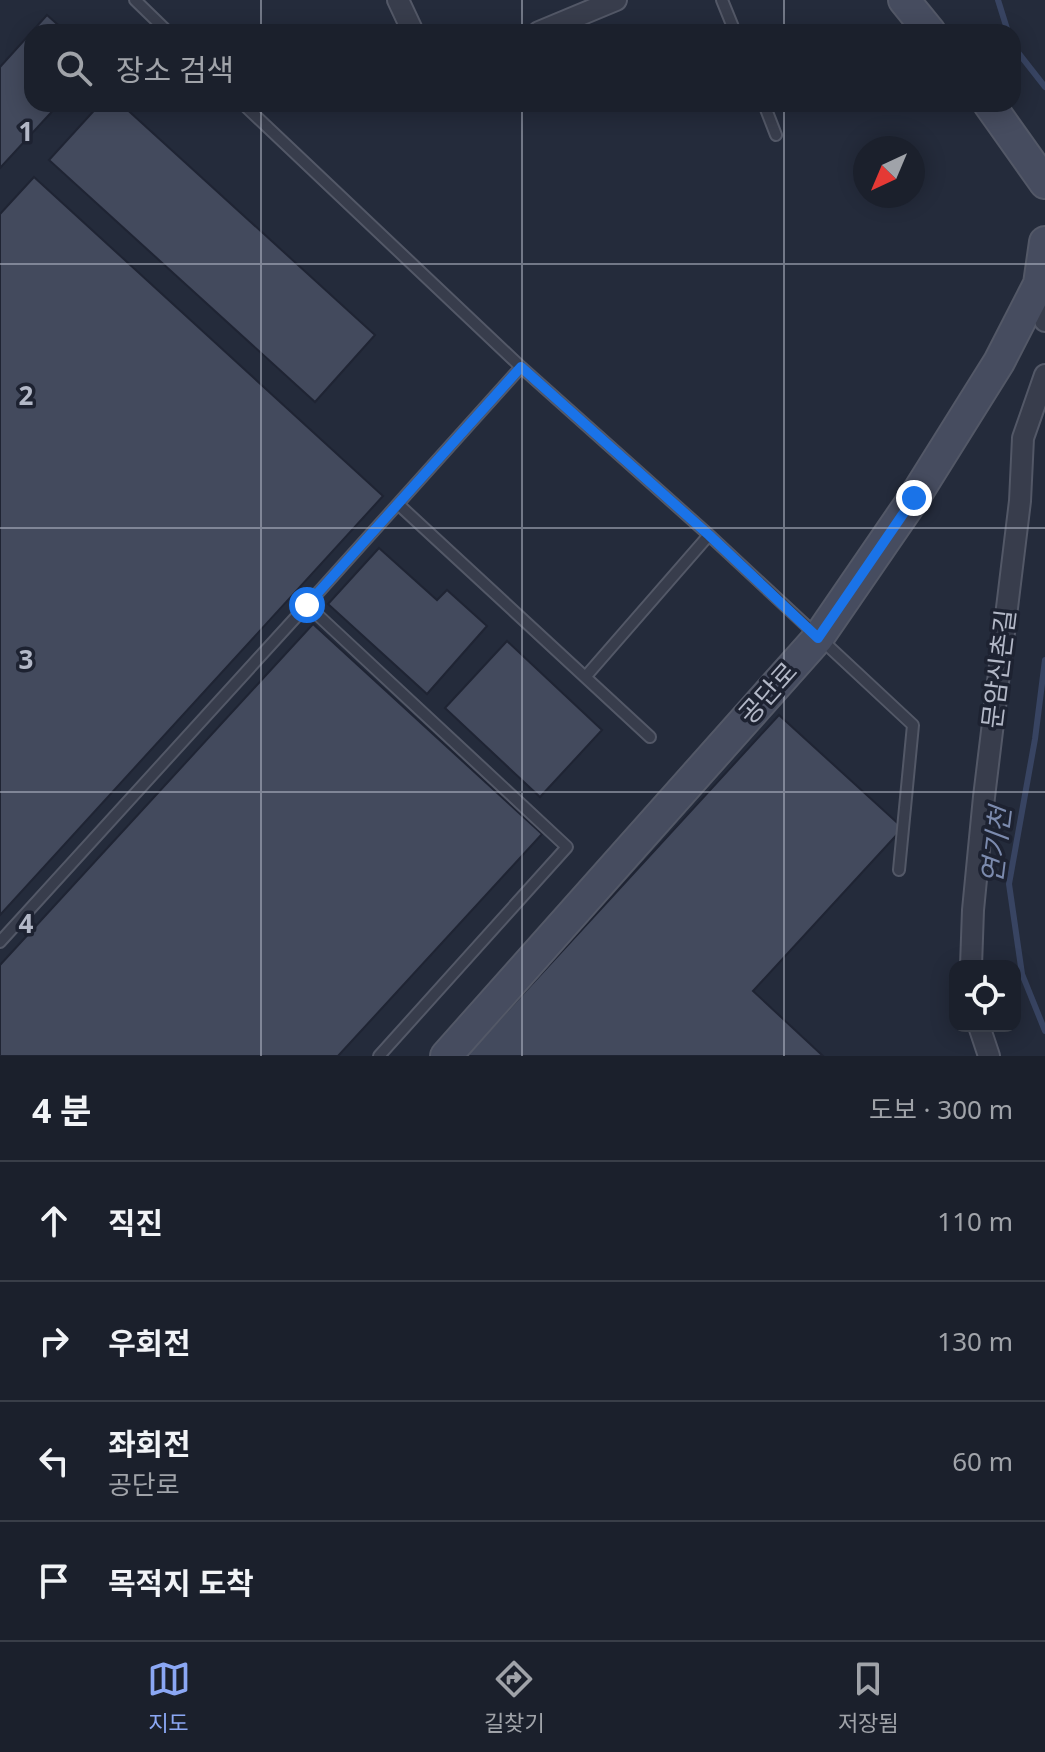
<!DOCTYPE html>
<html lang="ko">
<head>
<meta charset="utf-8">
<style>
  :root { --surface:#1b202c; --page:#242834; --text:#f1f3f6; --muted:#a0a3a9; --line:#393e48; --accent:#8ba7f4 }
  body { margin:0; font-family:"Noto Sans","Noto Sans KR",sans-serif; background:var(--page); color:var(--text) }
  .controls { position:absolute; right:24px; bottom:24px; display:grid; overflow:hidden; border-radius:16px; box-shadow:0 4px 20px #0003 }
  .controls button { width:72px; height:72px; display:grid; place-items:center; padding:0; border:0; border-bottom:2px solid var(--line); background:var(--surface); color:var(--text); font:40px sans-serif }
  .compass { position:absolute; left:853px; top:136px; width:72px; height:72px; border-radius:50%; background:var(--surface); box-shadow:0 4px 20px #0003; rotate:224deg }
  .stop { position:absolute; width:24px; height:24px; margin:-18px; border:6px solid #1a73e8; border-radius:50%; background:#fff }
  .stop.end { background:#1a73e8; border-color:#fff; box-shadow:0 2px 8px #0008 }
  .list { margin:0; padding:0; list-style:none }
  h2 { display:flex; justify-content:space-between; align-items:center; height:104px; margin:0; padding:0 32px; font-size:34px }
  h2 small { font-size:26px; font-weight:400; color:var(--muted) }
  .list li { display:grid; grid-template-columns:52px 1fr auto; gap:24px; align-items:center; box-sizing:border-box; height:120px; padding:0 32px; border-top:2px solid var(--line) }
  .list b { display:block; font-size:30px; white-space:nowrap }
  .list p { margin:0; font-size:26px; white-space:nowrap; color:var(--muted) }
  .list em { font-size:26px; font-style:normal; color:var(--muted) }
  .icon { flex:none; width:44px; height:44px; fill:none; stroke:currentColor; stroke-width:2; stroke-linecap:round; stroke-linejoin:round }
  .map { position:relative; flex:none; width:1045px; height:1056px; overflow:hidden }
  .search { position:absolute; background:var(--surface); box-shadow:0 4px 20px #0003; left:24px; right:24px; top:24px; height:88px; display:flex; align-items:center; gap:20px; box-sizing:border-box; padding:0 28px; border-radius:24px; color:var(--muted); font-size:30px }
  .sheet { height:584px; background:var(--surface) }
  nav { display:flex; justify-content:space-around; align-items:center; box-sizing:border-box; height:112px; border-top:2px solid var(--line); background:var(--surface); font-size:22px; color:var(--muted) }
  nav a { display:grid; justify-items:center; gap:4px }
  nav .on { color:var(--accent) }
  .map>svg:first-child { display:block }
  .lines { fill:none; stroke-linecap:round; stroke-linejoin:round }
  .stream { stroke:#384462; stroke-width:6 }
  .building { fill:#434a5d; stroke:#1f2433; stroke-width:2 }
  .lane-casing { stroke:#535867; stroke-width:14 }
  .street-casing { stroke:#535867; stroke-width:24 }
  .secondary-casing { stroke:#535867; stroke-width:34 }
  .lane { stroke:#383d4c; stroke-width:10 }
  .street { stroke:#383d4c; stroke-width:20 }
  .secondary { stroke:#464c5f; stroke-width:30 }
  .route { stroke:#1a73e8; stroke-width:10 }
  .grid { fill:none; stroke:#b3b8c7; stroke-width:2; stroke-opacity:0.55 }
  .labels { text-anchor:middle; stroke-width:7; stroke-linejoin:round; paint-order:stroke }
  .street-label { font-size:26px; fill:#b3b8c7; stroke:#1d2231 }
  .water-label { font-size:28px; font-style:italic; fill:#7c8bae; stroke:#1d2231 }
  .grid-label { font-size:26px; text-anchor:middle; font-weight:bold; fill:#b3b8c7; stroke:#1d2231; stroke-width:7; stroke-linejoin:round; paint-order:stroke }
</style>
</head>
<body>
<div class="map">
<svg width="1045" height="1056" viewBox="0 0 1045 1056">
  <rect width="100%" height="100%" fill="#242b3b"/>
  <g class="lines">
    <!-- stream -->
    <path class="stream" d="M998,0l10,32
      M1013,46l32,41
      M1045,660l-10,79 -26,145 13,90 23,57"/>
  </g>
  <!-- building -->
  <path class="building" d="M47,15l19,17h-34v72h27l-59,64v-101z
    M100,104h21l254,231 -60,67 -266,-242z
    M34,177l349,319 -383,419v-701z
    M379,548l58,52 10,-10 40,36 -60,68 -99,-90z
    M313,624l229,210 -204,222h-338v-91z
    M507,641l95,89 -62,67 -95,-89z
    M779,715l124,113 -150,163 70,65h-357z"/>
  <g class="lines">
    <!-- lane casing -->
    <g class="lane-casing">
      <path id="lane" d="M135,0l33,32
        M722,0l13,32
        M243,104l278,263 188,168 204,190 -14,145
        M764,104l12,31
        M398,504l252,233
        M307,605l214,-238
        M587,675l122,-140
        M0,942l307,-337 260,242 -188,209"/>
    </g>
    <!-- street casing -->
    <g class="street-casing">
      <path id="street" d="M398,0l15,32
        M539,32l77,-32
        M1039,284l6,37
        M971,966l2,-56 11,-113 36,-296 3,-63 22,-63
        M979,1026l10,30"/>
    </g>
    <!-- secondary casing -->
    <g class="secondary-casing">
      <path id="secondary" d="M904,0l26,32
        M989,104l56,79
        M446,1056l372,-418 96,-140 85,-136 40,-78 6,-42"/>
    </g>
    <!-- lane -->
    <use href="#lane" class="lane"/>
    <!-- street -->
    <use href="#street" class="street"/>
    <!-- secondary -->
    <use href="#secondary" class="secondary"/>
  </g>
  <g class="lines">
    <!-- route -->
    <path class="route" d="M307,605l214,-238 188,168 109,103 96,-140"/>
  </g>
  <!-- grid -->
  <path class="grid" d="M261,0v32M522,0v32M784,0v32M261,104v952M522,104v952M784,104v952M0,264h1045M0,528h1045M0,792h1045"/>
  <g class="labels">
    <!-- street labels -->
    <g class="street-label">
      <text transform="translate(999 669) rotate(-83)" y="9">문암신촌길</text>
      <text transform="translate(768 693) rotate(-48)" y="9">공단로</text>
    </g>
    <!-- water labels -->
    <g class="water-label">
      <text transform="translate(996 845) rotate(-83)" y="10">연기천</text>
    </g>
  </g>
  <g class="grid-label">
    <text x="26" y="141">1</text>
    <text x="26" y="405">2</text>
    <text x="26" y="669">3</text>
    <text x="26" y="933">4</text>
  </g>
</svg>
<div class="controls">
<button><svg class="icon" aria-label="locate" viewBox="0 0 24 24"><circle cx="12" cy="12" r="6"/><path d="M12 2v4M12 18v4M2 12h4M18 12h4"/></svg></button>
</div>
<svg class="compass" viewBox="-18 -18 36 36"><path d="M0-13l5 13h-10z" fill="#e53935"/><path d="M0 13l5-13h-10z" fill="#a0a3a9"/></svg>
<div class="stop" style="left:307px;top:605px"></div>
<div class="stop end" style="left:914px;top:498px"></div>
<div class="search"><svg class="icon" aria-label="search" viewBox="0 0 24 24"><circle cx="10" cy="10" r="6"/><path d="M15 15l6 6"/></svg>장소 검색</div>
</div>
<section class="sheet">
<h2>4 분<small>도보 · 300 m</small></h2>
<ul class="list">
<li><svg class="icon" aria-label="ahead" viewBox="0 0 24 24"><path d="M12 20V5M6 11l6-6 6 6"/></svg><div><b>직진</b></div><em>110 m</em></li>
<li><svg class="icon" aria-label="right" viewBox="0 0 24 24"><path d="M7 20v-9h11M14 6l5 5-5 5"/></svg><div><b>우회전</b></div><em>130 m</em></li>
<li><svg class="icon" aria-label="left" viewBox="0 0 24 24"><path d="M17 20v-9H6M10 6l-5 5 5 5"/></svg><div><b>좌회전</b><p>공단로</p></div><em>60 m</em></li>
<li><svg class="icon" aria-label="arrive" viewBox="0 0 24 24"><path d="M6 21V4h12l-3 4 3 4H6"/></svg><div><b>목적지 도착</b></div></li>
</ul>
</section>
<nav>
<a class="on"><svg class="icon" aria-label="map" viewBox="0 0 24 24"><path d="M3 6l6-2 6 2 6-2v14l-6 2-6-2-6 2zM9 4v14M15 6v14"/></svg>지도</a>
<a><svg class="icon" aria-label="directions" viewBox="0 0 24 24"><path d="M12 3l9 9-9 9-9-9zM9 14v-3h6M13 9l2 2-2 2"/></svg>길찾기</a>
<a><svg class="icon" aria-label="saved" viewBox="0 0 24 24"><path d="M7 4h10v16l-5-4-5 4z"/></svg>저장됨</a>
</nav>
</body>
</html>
